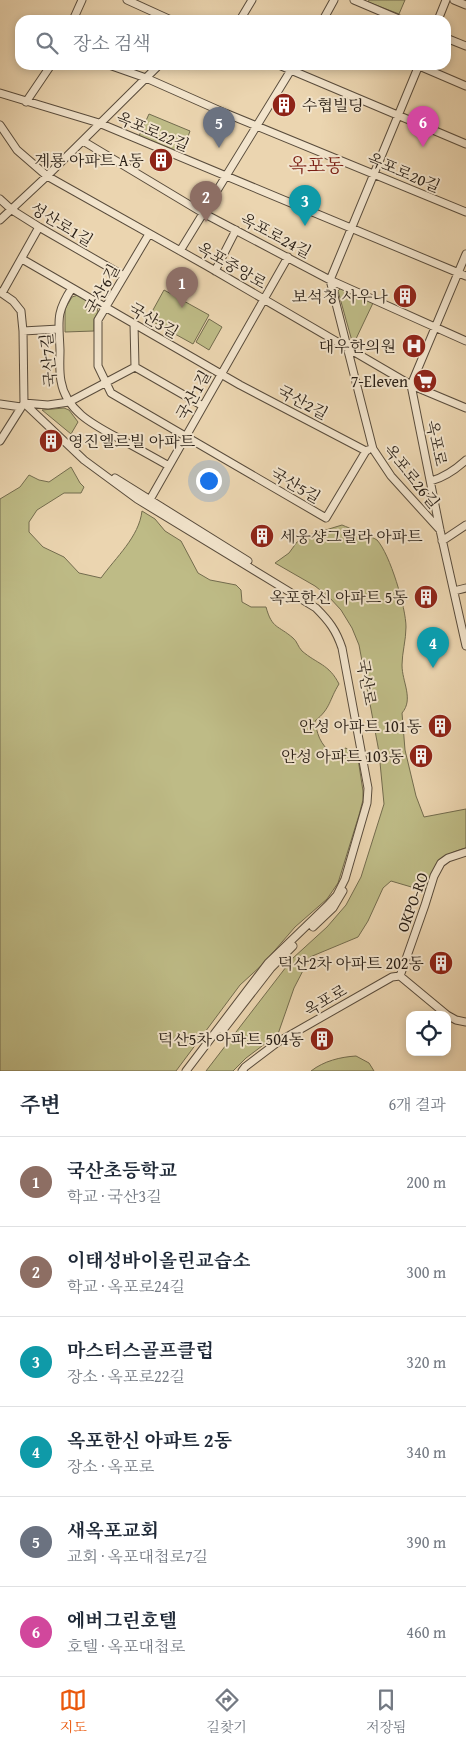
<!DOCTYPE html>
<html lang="ko">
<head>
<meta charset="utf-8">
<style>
  :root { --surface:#fff; --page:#f2f2f3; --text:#1f2937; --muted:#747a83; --line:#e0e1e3; --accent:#ea580c }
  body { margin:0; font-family:"Gentium Book Plus","Noto Serif KR",serif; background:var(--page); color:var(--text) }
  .controls { position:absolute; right:15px; bottom:15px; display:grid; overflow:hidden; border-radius:10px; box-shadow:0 2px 8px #0003 }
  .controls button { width:45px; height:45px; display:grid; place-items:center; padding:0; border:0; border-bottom:1px solid var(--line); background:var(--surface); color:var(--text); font:25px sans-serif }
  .you { position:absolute; left:208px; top:480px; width:18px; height:18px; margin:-12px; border:4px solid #fff; border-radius:50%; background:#1a73e8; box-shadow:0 0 0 8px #1a73e833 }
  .badge { display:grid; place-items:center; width:32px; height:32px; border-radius:50%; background:var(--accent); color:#fff; font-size:16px; font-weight:700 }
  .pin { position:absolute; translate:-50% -41px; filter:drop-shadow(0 1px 2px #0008) }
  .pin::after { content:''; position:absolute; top:26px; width:18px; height:15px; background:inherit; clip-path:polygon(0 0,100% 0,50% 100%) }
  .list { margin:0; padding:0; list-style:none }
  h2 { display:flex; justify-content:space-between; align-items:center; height:65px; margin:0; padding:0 20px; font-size:21px }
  h2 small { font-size:16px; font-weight:400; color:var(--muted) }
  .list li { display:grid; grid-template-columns:32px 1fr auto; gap:15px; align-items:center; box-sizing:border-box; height:90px; padding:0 20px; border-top:1px solid var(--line) }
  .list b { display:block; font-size:19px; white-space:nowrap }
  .list p { margin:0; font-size:16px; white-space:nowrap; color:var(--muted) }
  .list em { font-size:16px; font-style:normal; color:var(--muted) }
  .icon { flex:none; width:28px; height:28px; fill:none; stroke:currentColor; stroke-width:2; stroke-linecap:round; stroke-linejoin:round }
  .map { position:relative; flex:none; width:466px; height:1071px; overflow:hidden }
  .search { position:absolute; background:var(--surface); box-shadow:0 2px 8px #0003; left:15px; right:15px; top:15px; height:55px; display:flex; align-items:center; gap:12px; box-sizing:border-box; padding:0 18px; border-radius:15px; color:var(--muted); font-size:19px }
  .sheet { height:605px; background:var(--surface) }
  nav { display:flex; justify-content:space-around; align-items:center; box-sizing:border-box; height:70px; border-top:1px solid var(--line); background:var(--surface); font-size:14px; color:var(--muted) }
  nav a { display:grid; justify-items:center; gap:2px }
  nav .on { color:var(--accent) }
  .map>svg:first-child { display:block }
  .green { fill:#bebb86; stroke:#736c4e }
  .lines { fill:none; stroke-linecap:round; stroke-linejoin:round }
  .minor-casing { stroke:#594c3c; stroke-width:9 }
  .minor { stroke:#f2e4cc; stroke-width:7 }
  .labels { text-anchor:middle; stroke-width:4; stroke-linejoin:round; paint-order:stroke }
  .poi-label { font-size:16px; fill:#281e15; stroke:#f2e4cc; text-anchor:end }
  .street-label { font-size:16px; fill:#281e15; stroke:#f2e4cc }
  .quarter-label { font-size:19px; fill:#7a1f14; stroke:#f2e4cc }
</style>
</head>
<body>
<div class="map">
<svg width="466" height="1071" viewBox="0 0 466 1071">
  <rect width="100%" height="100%" fill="#ebd5b0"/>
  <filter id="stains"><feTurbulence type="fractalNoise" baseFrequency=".004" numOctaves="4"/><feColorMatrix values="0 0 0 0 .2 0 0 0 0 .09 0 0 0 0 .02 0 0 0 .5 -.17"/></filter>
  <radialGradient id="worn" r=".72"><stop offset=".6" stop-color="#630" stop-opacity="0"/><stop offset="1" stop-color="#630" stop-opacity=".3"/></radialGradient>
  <!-- green -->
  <path class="green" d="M369,0h36l-6,14 -31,-12z
    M149,114l41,17 -8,22 -43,-17z
    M341,288l32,15 -19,40 -2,-2 -14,-50z
    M164,290l45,25 -16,29 -45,-25z
    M78,295l19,12 1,5 -4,7v12l-29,1v-23l7,-12z
    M209,319l13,8 -13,23 -13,-8z
    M64,408l5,2 9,12 -7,12 -29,-24z
    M71,467l9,16 4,4 -3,6h-17l-27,17 -8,12v10l14,15 21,10 15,16 22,5c15,-21 38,-41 41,-67l13,8 10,12 16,10 17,32 12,7 26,5 5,5 1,12 9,5h15c6,22 12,18 27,31 4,3 5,9 9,13 15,13 27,13 37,33 -10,16 -8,24 -24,37 3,20 8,24 21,38 3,-5 3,-9 10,-11l6,5 5,-1 6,39v9l-4,15 -21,68 -11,16 -32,28 -32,37 -23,21 -64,86h-176v-572l20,-12 9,-12 10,5 10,2z
    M342,525c7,3 31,12 35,15 13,14 29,68 29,87 0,13 -4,26 -4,38 0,17 12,34 0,48l3,37 11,46 8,21 42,-8v39c-27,7 -33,18 -41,43l-34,-10 -8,7 -15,33 -10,16 -48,20 -16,31 -16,46 -32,24 -13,13h-27l87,-113 34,-31 19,-22 15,-28 23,-73 -5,-52 -20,-107 -7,-17 -11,-18 -12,-13 -14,-11 -40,-23 14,-10 8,-11 9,-6z
    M356,1056l13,7 5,8h-63c13,-10 29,-14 45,-15z"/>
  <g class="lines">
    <!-- minor casing -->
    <g class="minor-casing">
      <path id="minor" d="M127,0l44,20
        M354,0l47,20
        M454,0l12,5
        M73,20l9,-20
        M240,20l12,-20
        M323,20l11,-20
        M438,20l8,-20
        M446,38l20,8
        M109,65l37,13 79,35 241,99
        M279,65l187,79
        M417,65l49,21
        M419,65l-89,215 43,169 18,27 49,54
        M0,93l99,30 367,153
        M26,102l25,-37
        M0,125l17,25 30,26 160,90 204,119 55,23
        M83,141l120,72 127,67 136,61
        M0,199l12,11 27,17 85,49
        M0,220l47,-44 112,-111
        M149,234l-51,86v46l13,27 215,125 40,-67
        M180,251l114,-186
        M466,254l-55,131 29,145 26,116
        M22,259l218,126 126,66 2,-1
        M215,271l21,-41
        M72,288c-17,26 -13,33 -12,62 0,10 -1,21 1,31 5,31 35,45 61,59 15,8 31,17 47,26
        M0,292l13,9 8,10 2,20 1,72
        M2,293l37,-66
        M134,324l1,43 68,39
        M23,331l36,-2
        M24,403l60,57 53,39 179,109c13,13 20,22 26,40l26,140 -1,15 -22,76 -8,16 -9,10 -60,58 -82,108
        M24,403l24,2 21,-3 66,-35
        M0,404l21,3
        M0,441l24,-38
        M115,478l133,83
        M431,481c14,-4 24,-11 35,-21
        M148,503l140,-246
        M442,541l24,-16
        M454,591l12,-3
        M313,927l20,-19 10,-17
        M400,976l25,-71 9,-29 7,-13 7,-5 18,-6
        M447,1015l9,5 10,2
        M223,1030l48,-62 22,-22
        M242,1071l3,-4 33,-25 114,-65 8,-1 47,39"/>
    </g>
    <!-- minor -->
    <use href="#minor" class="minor"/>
  </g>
  <!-- icons -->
  <defs>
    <g id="building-disc" transform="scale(1.25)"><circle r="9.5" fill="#8f2418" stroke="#f2e4cc"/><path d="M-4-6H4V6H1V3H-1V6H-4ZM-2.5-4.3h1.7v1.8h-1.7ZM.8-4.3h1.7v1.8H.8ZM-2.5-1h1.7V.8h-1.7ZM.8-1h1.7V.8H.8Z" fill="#fff"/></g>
    <g id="hospital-disc" transform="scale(1.25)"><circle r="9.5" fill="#8f2418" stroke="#f2e4cc"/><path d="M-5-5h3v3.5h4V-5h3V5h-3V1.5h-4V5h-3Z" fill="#fff"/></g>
    <g id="supermarket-disc" transform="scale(1.25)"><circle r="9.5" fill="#8f2418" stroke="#f2e4cc"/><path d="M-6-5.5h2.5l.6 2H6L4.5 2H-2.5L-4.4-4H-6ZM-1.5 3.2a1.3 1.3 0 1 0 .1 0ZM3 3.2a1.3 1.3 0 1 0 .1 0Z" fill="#fff"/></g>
  </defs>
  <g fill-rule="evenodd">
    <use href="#building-disc" x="284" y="105"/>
    <use href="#building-disc" x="161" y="160"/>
    <use href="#building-disc" x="405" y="296"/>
    <use href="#hospital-disc" x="414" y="346"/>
    <use href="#supermarket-disc" x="425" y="381"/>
    <use href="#building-disc" x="51" y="441"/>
    <use href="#building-disc" x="262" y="536"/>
    <use href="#building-disc" x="426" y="597"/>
    <use href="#building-disc" x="440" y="726"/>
    <use href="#building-disc" x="421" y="756"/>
    <use href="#building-disc" x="441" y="963"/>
    <use href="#building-disc" x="322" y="1039"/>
  </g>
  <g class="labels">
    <!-- poi labels -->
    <g class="poi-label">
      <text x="302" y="111" text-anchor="start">수협빌딩</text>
      <text x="144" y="166">계룡 아파트 A동</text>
      <text x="388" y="302">보석청 사우나</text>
      <text x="396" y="352">대우한의원</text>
      <text x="408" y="387">7-Eleven</text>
      <text x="68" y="447" text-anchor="start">영진엘르빌 아파트</text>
      <text x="280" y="542" text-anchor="start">세웅샹그릴라 아파트</text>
      <text x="408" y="603">옥포한신 아파트 5동</text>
      <text x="422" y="732">안성 아파트 101동</text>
      <text x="404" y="762">안성 아파트 103동</text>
      <text x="424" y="969">덕산2차 아파트 202동</text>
      <text x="304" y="1045">덕산5차 아파트 504동</text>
    </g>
    <!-- street labels -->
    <g class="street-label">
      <text transform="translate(153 131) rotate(23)" y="6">옥포로22길</text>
      <text transform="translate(404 172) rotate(23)" y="6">옥포로20길</text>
      <text transform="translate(62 224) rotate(31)" y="6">성산로1길</text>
      <text transform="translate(276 235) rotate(28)" y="6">옥포로24길</text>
      <text transform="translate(232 265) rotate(30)" y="6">옥포중앙로</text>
      <text transform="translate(102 289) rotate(-62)" y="6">국산6길</text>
      <text transform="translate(154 320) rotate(30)" y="6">국산3길</text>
      <text transform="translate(48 360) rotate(-95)" y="6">국산7길</text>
      <text transform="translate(193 395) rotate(-61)" y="6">국산1길</text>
      <text transform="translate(303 402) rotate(28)" y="6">국산2길</text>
      <text transform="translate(437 443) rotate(78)" y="6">옥포로</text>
      <text transform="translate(412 476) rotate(51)" y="6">옥포로26길</text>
      <text transform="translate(296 485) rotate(30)" y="6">국산5길</text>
      <text transform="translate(367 682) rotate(80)" y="6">국산로</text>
      <text transform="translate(412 902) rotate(-70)" y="6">OKPO-RO</text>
      <text transform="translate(325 1000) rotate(-30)" y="6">옥포로</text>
    </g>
    <!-- quarter labels -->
    <g class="quarter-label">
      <text x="316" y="172">옥포동</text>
    </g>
  </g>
  <rect width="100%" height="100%" filter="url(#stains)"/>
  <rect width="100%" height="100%" fill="url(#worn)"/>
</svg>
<div class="controls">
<button><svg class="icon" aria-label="locate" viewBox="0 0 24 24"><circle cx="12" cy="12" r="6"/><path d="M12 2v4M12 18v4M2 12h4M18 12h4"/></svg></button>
</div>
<div class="you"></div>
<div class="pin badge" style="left:182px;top:308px;background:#8d6e63">1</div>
<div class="pin badge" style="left:206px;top:222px;background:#8d6e63">2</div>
<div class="pin badge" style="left:305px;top:226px;background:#0f9aa8">3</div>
<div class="pin badge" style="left:433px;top:668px;background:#0f9aa8">4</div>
<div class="pin badge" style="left:219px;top:148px;background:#6b7280">5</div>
<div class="pin badge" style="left:423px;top:147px;background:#d1479c">6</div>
<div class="search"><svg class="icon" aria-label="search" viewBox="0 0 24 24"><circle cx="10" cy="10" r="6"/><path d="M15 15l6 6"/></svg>장소 검색</div>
</div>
<section class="sheet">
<h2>주변<small>6개 결과</small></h2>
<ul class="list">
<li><span class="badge" style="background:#8d6e63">1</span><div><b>국산초등학교</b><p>학교 · 국산3길</p></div><em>200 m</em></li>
<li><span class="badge" style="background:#8d6e63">2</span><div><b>이태성바이올린교습소</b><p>학교 · 옥포로24길</p></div><em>300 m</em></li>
<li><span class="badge" style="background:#0f9aa8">3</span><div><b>마스터스골프클럽</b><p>장소 · 옥포로22길</p></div><em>320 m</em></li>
<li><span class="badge" style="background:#0f9aa8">4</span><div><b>옥포한신 아파트 2동</b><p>장소 · 옥포로</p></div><em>340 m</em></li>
<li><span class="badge" style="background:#6b7280">5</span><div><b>새옥포교회</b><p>교회 · 옥포대첩로7길</p></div><em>390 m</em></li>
<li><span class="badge" style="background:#d1479c">6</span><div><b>에버그린호텔</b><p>호텔 · 옥포대첩로</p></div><em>460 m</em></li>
</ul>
</section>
<nav>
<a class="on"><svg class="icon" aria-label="map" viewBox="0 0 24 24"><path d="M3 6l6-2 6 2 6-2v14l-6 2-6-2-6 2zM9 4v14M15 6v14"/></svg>지도</a>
<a><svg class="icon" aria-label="directions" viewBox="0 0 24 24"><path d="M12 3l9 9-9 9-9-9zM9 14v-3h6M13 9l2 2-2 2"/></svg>길찾기</a>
<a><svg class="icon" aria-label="saved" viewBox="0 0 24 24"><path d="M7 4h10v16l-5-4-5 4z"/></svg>저장됨</a>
</nav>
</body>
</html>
